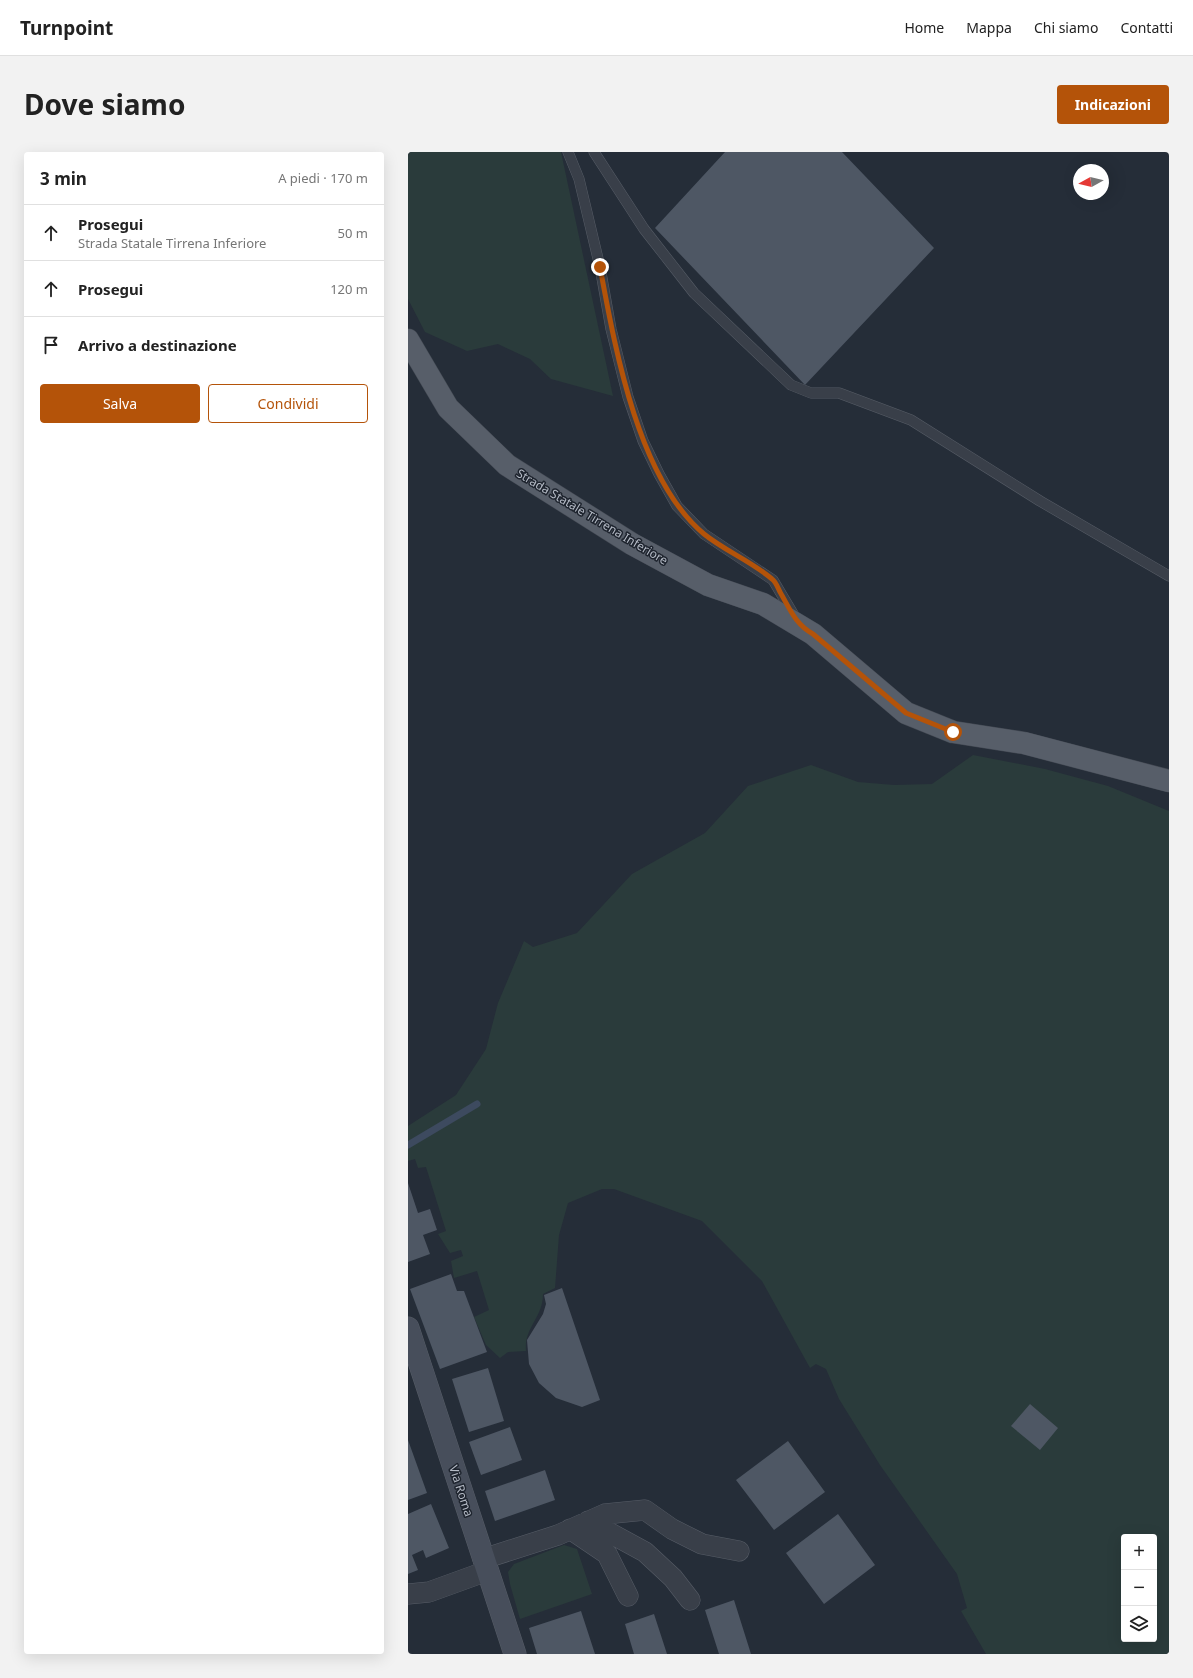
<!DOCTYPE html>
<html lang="it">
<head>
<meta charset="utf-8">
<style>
  :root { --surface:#fff; --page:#f2f2f2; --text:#222; --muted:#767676; --line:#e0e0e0; --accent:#b45309 }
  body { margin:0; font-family:"Noto Sans",sans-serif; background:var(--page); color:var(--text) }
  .controls { position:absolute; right:12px; bottom:12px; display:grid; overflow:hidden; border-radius:4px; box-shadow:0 4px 16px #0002 }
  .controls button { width:36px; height:36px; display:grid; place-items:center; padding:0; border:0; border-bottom:1px solid var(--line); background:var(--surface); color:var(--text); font:20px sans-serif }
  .compass { position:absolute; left:665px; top:12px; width:36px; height:36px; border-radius:50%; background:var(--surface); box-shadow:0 4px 16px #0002; rotate:262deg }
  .stop { position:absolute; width:12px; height:12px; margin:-9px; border:3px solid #b45309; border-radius:50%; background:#fff }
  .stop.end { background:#b45309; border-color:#fff; box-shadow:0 1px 4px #0008 }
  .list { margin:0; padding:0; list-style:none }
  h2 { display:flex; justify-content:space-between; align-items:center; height:52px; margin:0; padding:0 16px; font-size:17px }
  h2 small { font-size:13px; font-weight:400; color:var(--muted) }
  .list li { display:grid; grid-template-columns:26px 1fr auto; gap:12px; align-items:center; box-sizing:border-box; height:56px; padding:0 16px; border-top:1px solid var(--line) }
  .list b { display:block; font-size:15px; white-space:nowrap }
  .list p { margin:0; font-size:13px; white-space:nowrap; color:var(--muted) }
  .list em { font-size:13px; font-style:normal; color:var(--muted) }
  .actions { display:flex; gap:8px; padding:12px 16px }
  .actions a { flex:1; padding:9px 0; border:1px solid var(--accent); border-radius:4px; text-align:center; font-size:14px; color:var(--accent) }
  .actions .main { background:var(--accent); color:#fff }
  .icon { flex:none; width:22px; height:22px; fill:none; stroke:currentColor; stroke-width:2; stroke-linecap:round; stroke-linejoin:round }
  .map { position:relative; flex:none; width:761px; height:1502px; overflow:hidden; border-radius:4px }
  header { display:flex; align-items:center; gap:24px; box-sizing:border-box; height:56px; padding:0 20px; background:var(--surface); border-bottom:1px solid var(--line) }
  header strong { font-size:19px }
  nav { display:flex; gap:22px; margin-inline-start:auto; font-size:14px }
  .intro { display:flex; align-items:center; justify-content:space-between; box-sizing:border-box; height:96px; padding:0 24px }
  h1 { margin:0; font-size:28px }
  .button { padding:10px 18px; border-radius:4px; background:var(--accent); color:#fff; font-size:14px; font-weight:700 }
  main { display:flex; gap:24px; padding:0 24px }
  aside { flex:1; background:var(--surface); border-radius:4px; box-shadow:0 4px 16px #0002 }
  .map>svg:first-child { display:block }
  .green { fill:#2a3b3b; fill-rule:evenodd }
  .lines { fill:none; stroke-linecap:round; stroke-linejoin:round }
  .stream { stroke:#3d4a5f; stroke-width:7 }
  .building { fill:#4e5764 }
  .lane-casing { stroke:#575d67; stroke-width:11 }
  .street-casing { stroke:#575d67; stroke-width:21 }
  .secondary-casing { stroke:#575d67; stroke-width:23 }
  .primary-casing { stroke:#424852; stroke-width:23 }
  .lane { stroke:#393f49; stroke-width:10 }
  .street { stroke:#393f49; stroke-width:20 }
  .secondary { stroke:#474e5b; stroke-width:22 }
  .primary { stroke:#575e69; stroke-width:22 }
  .route { stroke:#b45309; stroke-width:5 }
  .labels { text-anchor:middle; stroke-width:3; stroke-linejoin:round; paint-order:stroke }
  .street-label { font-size:12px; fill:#b4bac5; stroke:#1e242e }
</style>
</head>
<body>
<header>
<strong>Turnpoint</strong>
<nav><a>Home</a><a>Mappa</a><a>Chi siamo</a><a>Contatti</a></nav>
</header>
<div class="intro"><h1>Dove siamo</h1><a class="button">Indicazioni</a></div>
<main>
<aside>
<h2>3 min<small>A piedi · 170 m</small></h2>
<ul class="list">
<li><svg class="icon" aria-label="ahead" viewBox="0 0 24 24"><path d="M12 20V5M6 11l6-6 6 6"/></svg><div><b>Prosegui</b><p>Strada Statale Tirrena Inferiore</p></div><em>50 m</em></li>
<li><svg class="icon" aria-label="ahead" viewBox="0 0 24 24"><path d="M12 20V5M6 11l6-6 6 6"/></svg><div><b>Prosegui</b></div><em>120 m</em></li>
<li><svg class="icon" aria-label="arrive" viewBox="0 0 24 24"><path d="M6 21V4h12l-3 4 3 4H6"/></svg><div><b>Arrivo a destinazione</b></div></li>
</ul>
<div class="actions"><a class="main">Salva</a><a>Condividi</a></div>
</aside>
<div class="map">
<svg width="761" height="1502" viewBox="0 0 761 1502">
  <rect width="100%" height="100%" fill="#252d38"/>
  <!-- green -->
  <path class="green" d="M0,0h153l52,244 -62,-17 -21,-20 -32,-15 -31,7 -42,-19 -17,-33z
    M565,603l72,14 63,17 61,25v843h-183l-25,-43 6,-3 -10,-34 -77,-109 -41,-66 -13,-30 -10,-5 -6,4 -48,-87 -60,-60 -88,-32h-12l-34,14 -9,32 -4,53 -12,6c0,24 -19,33 -17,57l-18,1 -8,6 -14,-13 -12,-28 15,-7 -12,-39 -23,7 -3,-17 12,-5 -2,-6 -11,3 -12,-19 8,-3 -20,-64 -8,1 -3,-9 -7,2v-35l48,-31 30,-46 12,-46 26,-62 9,6 44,-14 55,-59 73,-41 43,-47 63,-21 47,17 36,3 38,-1zM716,1385h30v102h-30z
    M156,1393l13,4 15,45 -72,25 -10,-35 -2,-12 6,-8z"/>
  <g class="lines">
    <!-- stream -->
    <path class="stream" d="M0,993l69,-41"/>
  </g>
  <!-- building -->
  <path class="building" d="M317,0h117l92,96 -129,137 -150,-157z
    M0,1031l10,30 12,-4 7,21 -14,5 7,19 -22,8z
    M43,1122l6,17h7l23,61 -47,17 -30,-80z
    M154,1136l38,112 -18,7 -26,-9 -17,-15 -10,-19 -2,-24 16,-26 3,-10 -2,-9z
    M80,1216l16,53 -35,11 -17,-53z
    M622,1252l28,24 -18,22 -29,-24z
    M102,1275l12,33 -41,15 -12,-33z
    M0,1288l19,53 -19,7z
    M380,1289l37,51 -51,38 -38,-50z
    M137,1318l10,30 -60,21 -10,-30z
    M23,1352l18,44 -23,10 -3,-8 -11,5 6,15 -10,4v-60z
    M430,1362l37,51 -51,39 -38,-51z
    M326,1448l17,54h-32l-14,-44z
    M173,1459l14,43h-58l-8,-26z
    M246,1462l13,40h-33l-9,-30z"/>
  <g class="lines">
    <!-- lane casing -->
    <g class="lane-casing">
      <path id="lane" d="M160,0l11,27 21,88 11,62 17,68 15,44 16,33 18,32 27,28 69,46 22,37
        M186,0l50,77 50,64 97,92 20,8h28l72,27 129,81 129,75"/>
    </g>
    <!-- street casing -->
    <g class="street-casing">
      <path id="street" d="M180,1369l57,31 28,26 17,22
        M162,1377l37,25 21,42
        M75,1407l75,-24 47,-21 40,-4 27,19 30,15 37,7
        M0,1442l21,-2 58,-21"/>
    </g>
    <!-- secondary casing -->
    <g class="secondary-casing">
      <path id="secondary" d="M0,1176l107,326"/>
    </g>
    <!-- primary casing -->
    <g class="primary-casing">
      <path id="primary" d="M0,188l40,68 59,57 125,79 76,41 55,19 50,30 93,79 47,19 71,11 145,38"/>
    </g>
    <!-- lane -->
    <use href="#lane" class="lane"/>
    <!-- street -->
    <use href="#street" class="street"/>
    <!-- secondary -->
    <use href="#secondary" class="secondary"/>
    <!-- primary -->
    <use href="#primary" class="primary"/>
  </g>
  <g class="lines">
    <!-- route -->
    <path class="route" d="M192,115c15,81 38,212 104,267 21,17 47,27 68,45 4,3 6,9 8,13 10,17 15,32 33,42l93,79 47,19"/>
  </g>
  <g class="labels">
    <!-- street labels -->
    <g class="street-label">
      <text transform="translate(184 365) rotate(31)" y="4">Strada Statale Tirrena Inferiore</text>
      <text transform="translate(53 1339) rotate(72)" y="4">Via Roma</text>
    </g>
  </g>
</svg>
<div class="controls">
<button>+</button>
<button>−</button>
<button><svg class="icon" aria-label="layers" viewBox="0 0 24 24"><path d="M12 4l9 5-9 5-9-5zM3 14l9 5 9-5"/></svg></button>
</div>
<svg class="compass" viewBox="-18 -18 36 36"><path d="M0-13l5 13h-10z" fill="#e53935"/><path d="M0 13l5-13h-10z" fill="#767676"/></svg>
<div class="stop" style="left:545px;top:580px"></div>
<div class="stop end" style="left:192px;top:115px"></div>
</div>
</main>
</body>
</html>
